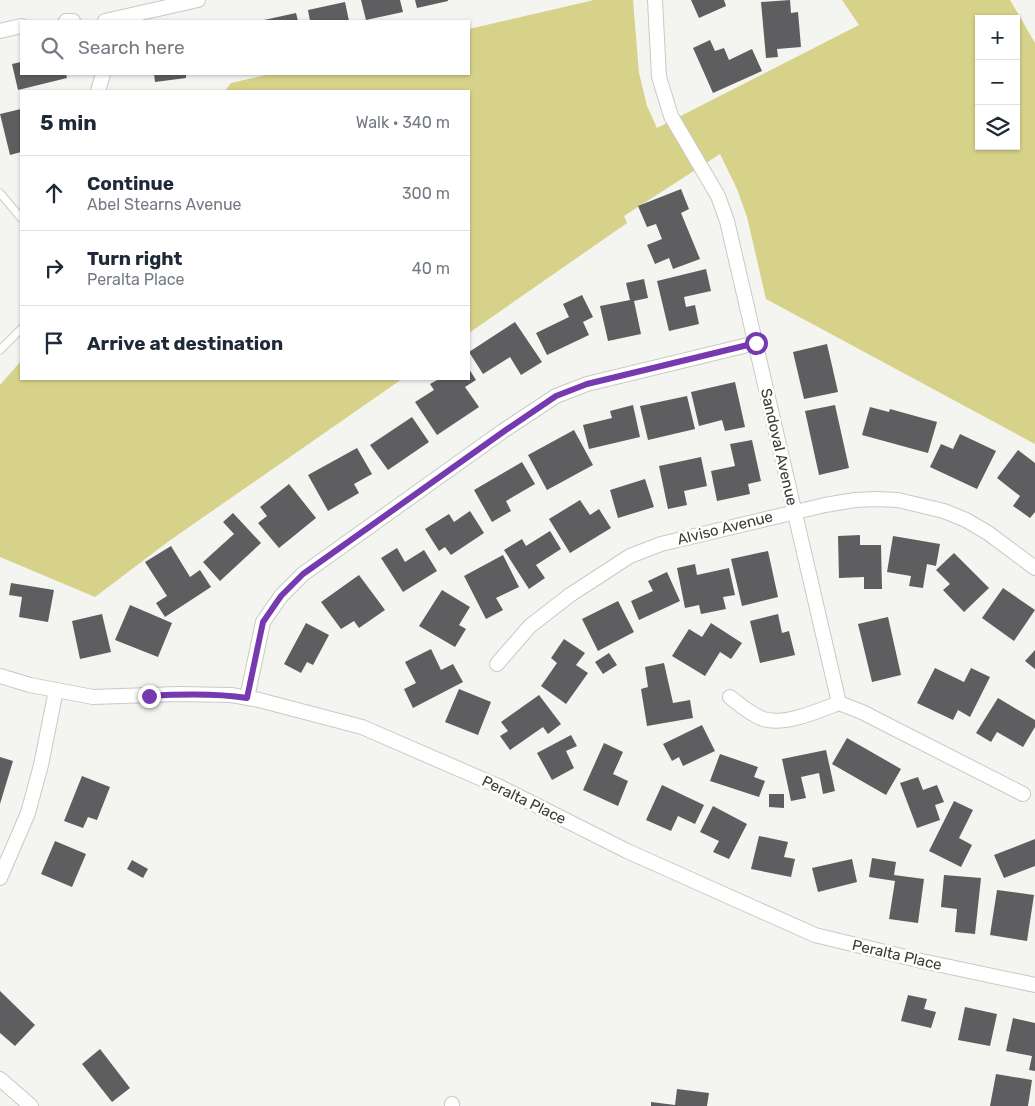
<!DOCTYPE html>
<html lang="en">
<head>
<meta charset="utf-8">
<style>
  :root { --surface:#fff; --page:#f6f6f7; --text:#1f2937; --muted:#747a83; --line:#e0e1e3 }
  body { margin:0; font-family:Rubik,sans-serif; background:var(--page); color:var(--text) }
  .controls { position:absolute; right:15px; top:15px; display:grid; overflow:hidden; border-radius:0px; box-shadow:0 1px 4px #0004 }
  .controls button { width:45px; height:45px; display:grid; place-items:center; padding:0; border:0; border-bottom:1px solid var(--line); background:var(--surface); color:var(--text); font:25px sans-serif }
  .stop { position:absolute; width:15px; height:15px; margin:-11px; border:4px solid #7639af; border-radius:50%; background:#fff }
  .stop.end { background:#7639af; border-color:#fff; box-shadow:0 1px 5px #0008 }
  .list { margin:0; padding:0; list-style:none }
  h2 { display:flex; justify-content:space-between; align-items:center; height:65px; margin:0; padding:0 20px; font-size:21px }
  h2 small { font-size:16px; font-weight:400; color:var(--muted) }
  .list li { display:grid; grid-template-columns:32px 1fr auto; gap:15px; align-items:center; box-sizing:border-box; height:75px; padding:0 20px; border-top:1px solid var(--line) }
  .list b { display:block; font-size:19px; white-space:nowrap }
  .list p { margin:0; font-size:16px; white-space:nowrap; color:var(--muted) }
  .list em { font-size:16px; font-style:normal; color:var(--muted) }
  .icon { flex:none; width:28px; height:28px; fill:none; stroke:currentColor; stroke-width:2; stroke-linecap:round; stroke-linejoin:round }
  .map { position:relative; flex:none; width:1035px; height:1106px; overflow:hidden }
  .search { position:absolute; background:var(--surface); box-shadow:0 1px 4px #0004; left:20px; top:20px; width:450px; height:55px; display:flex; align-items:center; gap:12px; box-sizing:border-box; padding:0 18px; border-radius:0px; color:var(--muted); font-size:19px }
  .panel { position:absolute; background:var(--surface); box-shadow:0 1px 4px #0004; left:20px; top:90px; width:450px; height:290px; border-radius:0px }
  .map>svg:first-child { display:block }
  .green { fill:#d7d289; fill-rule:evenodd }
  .building { fill:#5e5d60 }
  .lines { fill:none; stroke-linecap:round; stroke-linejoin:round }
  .service-casing { stroke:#c9c9c6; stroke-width:9 }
  .minor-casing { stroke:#c9c9c6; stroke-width:16 }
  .service { stroke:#fff; stroke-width:7 }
  .minor { stroke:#fff; stroke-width:14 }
  .route { stroke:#7639af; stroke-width:6 }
  .labels { text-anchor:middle; stroke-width:5; stroke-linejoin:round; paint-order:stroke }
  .street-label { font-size:15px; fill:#3a3a38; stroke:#fffffe }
</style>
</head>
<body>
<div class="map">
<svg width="1035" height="1106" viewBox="0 0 1035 1106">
  <rect width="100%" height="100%" fill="#f4f4f0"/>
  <!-- green -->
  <path class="green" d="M594,0h39l6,73 8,33 10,22 202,-103 -17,-25h168l25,43v401l-269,-145 -19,-82 -10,-28 -17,-35 -96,62 3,7 -158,110v-242h-244l6,-8 39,-9h199v-45zM979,19h37v127h-37z
    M21,361v18h381l-233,162 -74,56 -95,-40v-172z"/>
  <!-- building -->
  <path class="building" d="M361,0h39l3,12 -37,8z
    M415,0h33v1l-31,7z
    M691,0h33l2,6 -27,12z
    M790,0l1,13 7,-1 3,35 -24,2 1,8 -12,1 -5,-56z
    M345,2l4,19h-39l-2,-11z
    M296,13l2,8h-34v-1z
    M710,40l5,11 9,-3 5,12 23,-11 10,22 -49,22 -20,-45z
    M21,62v12h45l1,4 -49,12 -6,-26z
    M154,74h32v4l-31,4z
    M21,109v43l-11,3 -10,-41z
    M681,189l8,20 -8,4 19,46 -27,10 -4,-11 -14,6 -8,-19 15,-6 -6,-15 -9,3 -9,-21z
    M706,269l5,22 -27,6 2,10 9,-2 4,19 -30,7 -12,-50z
    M644,279l4,19 -14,3 7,33 -33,7 -8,-35 30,-6 -4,-17z
    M582,295l11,22 -10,5 6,13 -42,20 -11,-22 33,-16 -6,-13z
    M515,322l27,40 -21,13 -11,-18 -27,17 -14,-22z
    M827,344l11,48 -34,7 -11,-47z
    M469,369l7,11 -11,7 14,20 -42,28 -22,-33 19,-12 -4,-6 9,-5h30z
    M735,382l10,45 -20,4 -3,-11 -23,6 -8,-34z
    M687,396l8,33 -47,11 -8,-34z
    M633,405l7,32 -51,12 -6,-24 29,-7 -2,-7z
    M835,405l14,63 -30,7 -14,-64z
    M870,407l19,5 1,-3 47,13 -9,31 -66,-18z
    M412,417l17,25 -41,28 -18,-25z
    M574,430l19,35 -46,25 -19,-35z
    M960,434l36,17 -19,38 -47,-22 11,-23 12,5z
    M752,440l9,41 -13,3 2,10 -33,7 -6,-30 24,-5 -5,-22z
    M357,448l15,26 -18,10 5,9 -31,18 -20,-36z
    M1018,450l17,13v49l-5,6 -17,-12 7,-10 -23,-18z
    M701,457l6,29 -23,5 3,14 -19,4 -9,-43z
    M522,462l13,22 -29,17 5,10 -19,11 -18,-32z
    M645,479l9,28 -36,11 -8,-28z
    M289,484l27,34 -37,30 -21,-25 9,-7 -7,-9z
    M580,500l10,15 9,-6 12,19 -41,25 -21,-34z
    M470,511l14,22 -33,22 -6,-8 -6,4 -14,-22 24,-15 5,8z
    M233,513l28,30 -41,38 -17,-19 31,-28 -11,-12z
    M550,531l11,18 -25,16 9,13 -16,11 -25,-39 18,-11 4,7z
    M860,535v10h21l1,44h-18v-12l-25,1 -1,-42z
    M893,536l47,8 -4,22 -9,-2 -4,24 -14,-2 2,-10 -24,-4z
    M171,546l19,31 10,-7 11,17 -46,30 -9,-14 11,-7 -22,-34z
    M397,548l8,14 19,-12 13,21 -34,21 -22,-34z
    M768,551l10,46 -36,9 -11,-47z
    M954,553l35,35 -25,24 -21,-22 7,-6 -14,-14z
    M503,555l16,32 -23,11 7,12 -17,9 -22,-43z
    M695,564l2,11 32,-7 6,27 -12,2 3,12 -25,5 -2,-9 -14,3 -8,-40z
    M667,572l13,29 -41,19 -8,-19 22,-10 -5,-10z
    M359,575l26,35 -26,18 -5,-7 -13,8 -20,-27z
    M11,583l43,7 -6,32 -29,-5 3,-20 -13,-2z
    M1003,588l32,22 -21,31 -32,-23z
    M442,590l28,17 -11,18 7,4 -11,18 -36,-21z
    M618,601l16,31 -36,19 -16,-32z
    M130,605l42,18 -14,34 -43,-17z
    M102,614l9,38 -31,7 -8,-38z
    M778,614l4,19 7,-2 6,24 -35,8 -10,-42z
    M888,617l13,58 -29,7 -14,-58z
    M306,623l23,12 -16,30 -6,-3 -6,11 -17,-9z
    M711,623l31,20 -11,16 -11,-7 -15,24 -33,-20 17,-27 13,8z
    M564,639l21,14 -9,12 12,8 -22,31 -25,-18 16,-23 -6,-5z
    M431,649l10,21 12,-6 10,18 -50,26 -9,-19 12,-6 -11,-21z
    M1035,650v19l-10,-8z
    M609,653l8,12 -14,9 -8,-12z
    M664,663l9,40 17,-3 3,18 -46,8 -6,-37 7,-2 -3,-20z
    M935,668l29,14 7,-14 19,9 -20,40 -12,-7 -5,10 -36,-17z
    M459,689l32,13 -13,33 -33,-13z
    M539,695l22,29 -13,10 -5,-7 -33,23 -10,-14 8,-5 -7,-9z
    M998,698l37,22v7l-12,20 -26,-15 -6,10 -15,-9z
    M702,725l13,26 -32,15 -4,-9 -7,4 -9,-17z
    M571,735l6,11 -11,5 8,17 -22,12 -15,-27z
    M847,738l54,31 -15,26 -54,-31z
    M604,743l19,9 -10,22 15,7 -10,25 -35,-16z
    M826,750l9,41 -12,3 -4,-21 -18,4 5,21 -15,3 -9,-42z
    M720,754l38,13 -4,10 11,4 -6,16 -49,-16z
    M0,757l13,4 -13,43z
    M82,776l28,11 -13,33 -9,-3 -5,11 -19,-7z
    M918,777l5,13 14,-5 7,17 -9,3 5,15 -23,8 -17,-45z
    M662,785l42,20 -9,19 -17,-8 -7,15 -25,-11z
    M769,794h15v14l-15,-1z
    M954,801l19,9 -14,28 13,7 -11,22 -32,-16z
    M713,806l34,18 -18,35 -16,-7 6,-11 -19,-9z
    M759,836l29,6 -4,15 11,2 -4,18 -40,-8z
    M1035,839v27l-31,12 -10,-23z
    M55,841l31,13 -14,33 -31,-13z
    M872,858l24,4 -2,13 30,4 -6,44 -29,-4 6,-38 -26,-4z
    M852,859l5,23 -39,10 -6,-24z
    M132,860l16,9 -5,9 -16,-9z
    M944,875l37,3 -6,56 -20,-2 2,-23 -16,-2z
    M997,890l37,5 -7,46 -37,-6z
    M0,991l35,34 -20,21 -15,-13z
    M908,995l19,4 -3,10 12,3 -5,16 -30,-7z
    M965,1007l32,7 -7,32 -32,-6z
    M1013,1018l22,5v48l-6,-1 3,-14 -26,-5z
    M100,1049l30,39 -18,14 -30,-38z
    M996,1074l36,6 -4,26h-38z
    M677,1089l32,4 -2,13h-56v-4l24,3z"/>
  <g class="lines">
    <!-- service casing -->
    <g class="service-casing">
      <path id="service" d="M0,193l21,25
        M0,350l21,-21"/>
    </g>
    <!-- minor casing -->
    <g class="minor-casing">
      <path id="minor" d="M655,0l4,77 12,39 47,80 9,25 112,482 23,9 161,82
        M66,21h7
        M105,21l93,-21
        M0,31l21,-5
        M98,91l5,-17
        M497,664l33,-38 40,-31 60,-39 31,-12 164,-39 30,-5 21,-1 22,1 46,11 22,9 22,13 47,35
        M0,676l30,9 63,12 85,-3 53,1 28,5 103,27 136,59 129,65 188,84 107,26 113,24
        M730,697c10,8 20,17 33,22 21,7 55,-8 76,-16
        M247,698l16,-76 18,-26 22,-22 200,-143 53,-35 31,-12 169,-41
        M0,878l28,-65 13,-48 15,-75
        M0,1079l31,27
        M452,1104v2"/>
    </g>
    <!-- service -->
    <use href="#service" class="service"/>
    <!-- minor -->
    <use href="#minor" class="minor"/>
  </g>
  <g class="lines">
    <!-- route -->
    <path class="route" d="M149,696c33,-2 66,-3 98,2l16,-76 18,-26 22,-22 200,-142 53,-36 31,-12 169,-41"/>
  </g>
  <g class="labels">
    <!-- street labels -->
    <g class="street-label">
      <text transform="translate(779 447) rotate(77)" y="5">Sandoval Avenue</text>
      <text transform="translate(725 528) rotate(-14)" y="5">Alviso Avenue</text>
      <text transform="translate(524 800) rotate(26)" y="5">Peralta Place</text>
      <text transform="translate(897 955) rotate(13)" y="5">Peralta Place</text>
    </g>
  </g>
</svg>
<div class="controls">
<button>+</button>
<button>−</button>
<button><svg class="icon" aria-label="layers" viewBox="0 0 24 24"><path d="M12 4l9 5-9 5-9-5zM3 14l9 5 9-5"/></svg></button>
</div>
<div class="stop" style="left:756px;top:343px"></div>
<div class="stop end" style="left:149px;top:696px"></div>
<div class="search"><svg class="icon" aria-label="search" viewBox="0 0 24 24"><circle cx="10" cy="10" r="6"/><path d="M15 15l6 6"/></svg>Search here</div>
<section class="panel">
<h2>5 min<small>Walk · 340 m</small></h2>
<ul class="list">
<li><svg class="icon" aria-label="ahead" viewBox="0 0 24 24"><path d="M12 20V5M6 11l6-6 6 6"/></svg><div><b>Continue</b><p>Abel Stearns Avenue</p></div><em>300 m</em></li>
<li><svg class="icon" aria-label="right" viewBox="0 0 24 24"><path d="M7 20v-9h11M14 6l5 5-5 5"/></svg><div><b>Turn right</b><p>Peralta Place</p></div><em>40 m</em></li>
<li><svg class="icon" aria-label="arrive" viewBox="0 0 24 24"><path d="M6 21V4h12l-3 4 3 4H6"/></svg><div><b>Arrive at destination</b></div></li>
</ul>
</section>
</div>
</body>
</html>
